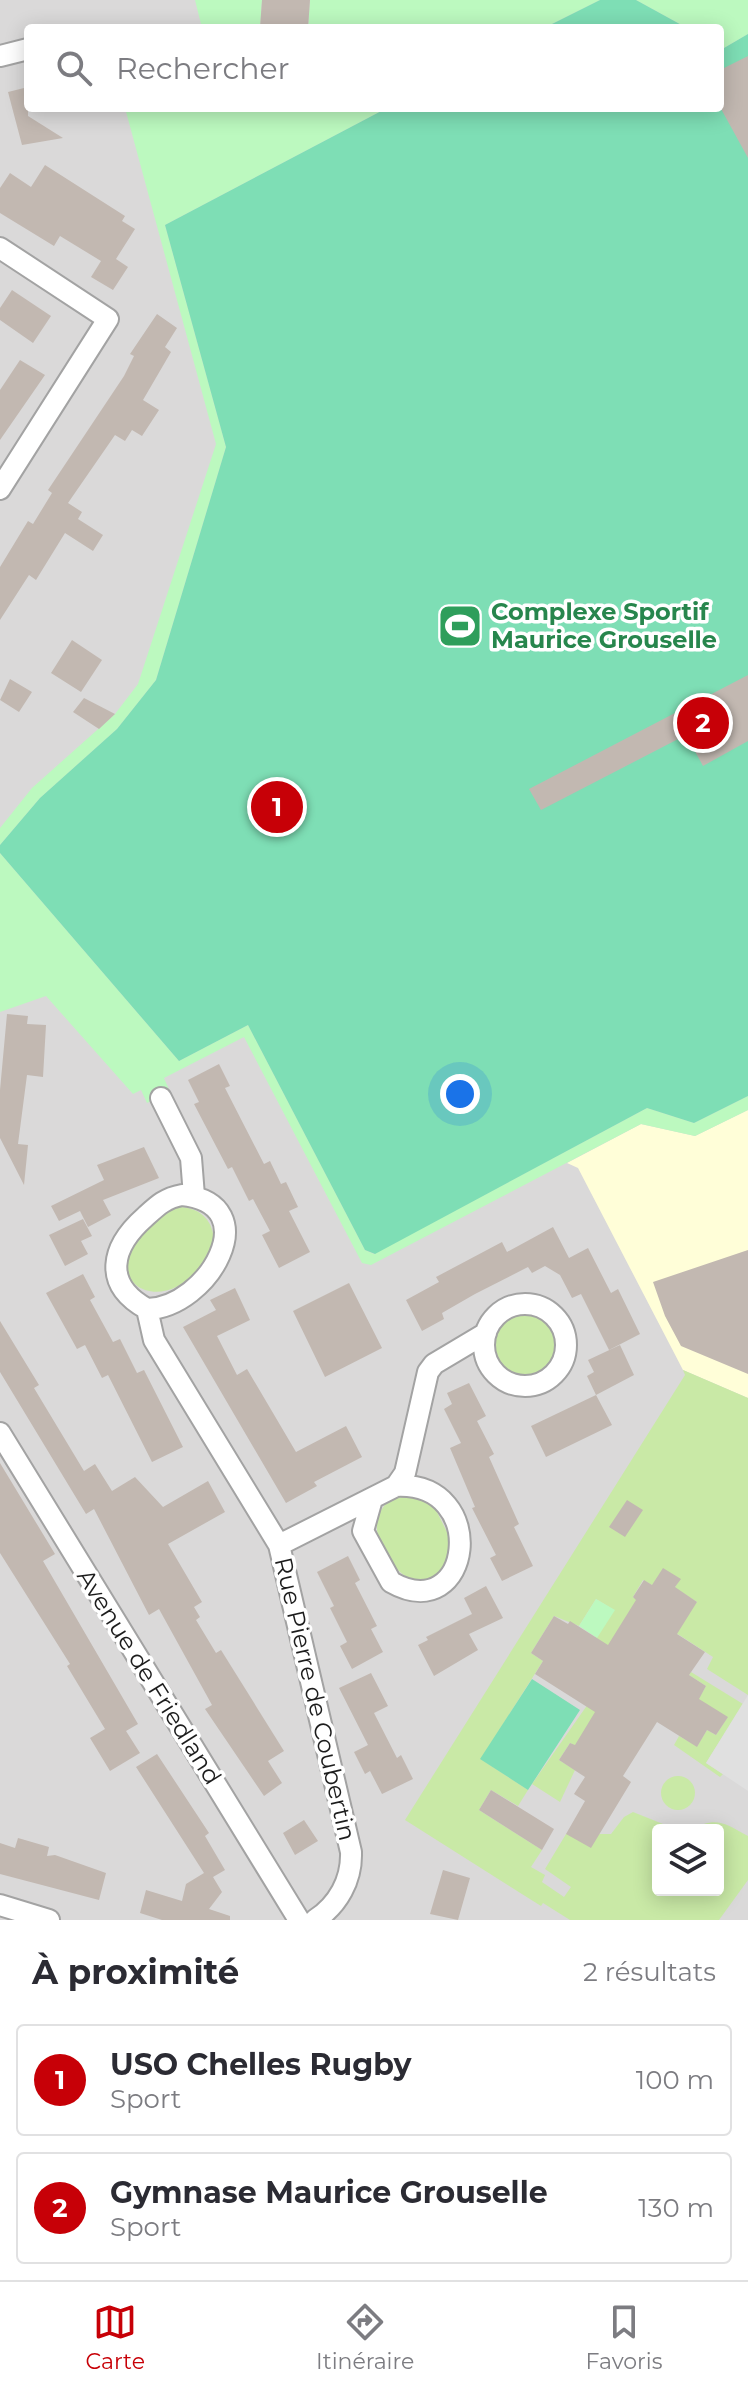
<!DOCTYPE html>
<html lang="fr">
<head>
<meta charset="utf-8">
<style>
  :root { --surface:#fff; --page:#f7f7f7; --text:#2b2b33; --muted:#7c7c81; --line:#e1e1e2; --accent:#c70007 }
  body { margin:0; font-family:Montserrat,sans-serif; background:var(--page); color:var(--text) }
  .controls { position:absolute; right:24px; bottom:24px; display:grid; overflow:hidden; border-radius:8px; box-shadow:0 4px 20px #0003 }
  .controls button { width:72px; height:72px; display:grid; place-items:center; padding:0; border:0; border-bottom:2px solid var(--line); background:var(--surface); color:var(--text); font:40px sans-serif }
  .you { position:absolute; left:460px; top:1094px; width:28px; height:28px; margin:-20px; border:6px solid #fff; border-radius:50%; background:#1a73e8; box-shadow:0 0 0 12px #1a73e833 }
  .badge { display:grid; place-items:center; width:52px; height:52px; border-radius:50%; background:var(--accent); color:#fff; font-size:26px; font-weight:700 }
  .pin { position:absolute; translate:-50% -50%; border:4px solid #fff; box-shadow:0 2px 8px #0006 }
  .list { margin:0; padding:0; list-style:none }
  h2 { display:flex; justify-content:space-between; align-items:center; height:104px; margin:0; padding:0 32px; font-size:34px }
  h2 small { font-size:26px; font-weight:400; color:var(--muted) }
  .list li { display:grid; grid-template-columns:52px 1fr auto; gap:24px; align-items:center; box-sizing:border-box; height:112px; margin:0 16px 16px; padding:0 16px; border:2px solid var(--line); border-radius:8px }
  .list b { display:block; font-size:30px; white-space:nowrap }
  .list p { margin:0; font-size:26px; white-space:nowrap; color:var(--muted) }
  .list em { font-size:26px; font-style:normal; color:var(--muted) }
  .icon { flex:none; width:44px; height:44px; fill:none; stroke:currentColor; stroke-width:2; stroke-linecap:round; stroke-linejoin:round }
  .map { position:relative; flex:none; width:748px; height:1920px; overflow:hidden }
  .search { position:absolute; background:var(--surface); box-shadow:0 4px 20px #0003; left:24px; right:24px; top:24px; height:88px; display:flex; align-items:center; gap:20px; box-sizing:border-box; padding:0 28px; border-radius:8px; color:var(--muted); font-size:30px }
  .sheet { height:360px; background:var(--surface) }
  nav { display:flex; justify-content:space-around; align-items:center; box-sizing:border-box; height:112px; border-top:2px solid var(--line); background:var(--surface); font-size:22px; color:var(--muted) }
  nav a { display:grid; justify-items:center; gap:4px }
  nav .on { color:var(--accent) }
  .map>svg:first-child { display:block }
  .residential { fill:#dad9d9; fill-rule:evenodd }
  .education { fill:#fffed8 }
  .grass { fill:#c9e9a6 }
  .park { fill:#bcf9bf }
  .pitch { fill:#7edeb5 }
  .parking { fill:#e0e0e0 }
  .building { fill:#c2b8b1 }
  .lines { fill:none; stroke-linecap:round; stroke-linejoin:round }
  .minor-casing { stroke:#a3a3a3; stroke-width:24 }
  .minor { stroke:#fff; stroke-width:20 }
  .labels { text-anchor:middle; stroke-width:7; stroke-linejoin:round; paint-order:stroke }
  .leisure-label { font-size:24px; font-weight:bold; fill:#27864d; stroke:#fff; text-anchor:start }
  .street-label { font-size:24px; fill:#1c1c1c; stroke:#fff }
</style>
</head>
<body>
<div class="map">
<svg width="748" height="1920" viewBox="0 0 748 1920">
  <rect width="100%" height="100%" fill="#ede9e1"/>
  <!-- residential -->
  <path class="residential" d="M0,0h748v1920h-748zM28,28h692v80h-692zM658,1830h60v60h-60z"/>
  <!-- education -->
  <path class="education" d="M748,1110v288l-65,-28 -105,-202 -11,-5 74,-39 54,12z"/>
  <!-- grass -->
  <path class="grass" d="M180,1207c21,1 34,14 34,36 -36,85 -124,44 -70,-11 11,-11 20,-21 36,-25z
    M495 1345a30 30 0 1 1 60 0a30 30 0 1 1-60 0Z
    M683,1370l65,28v297l-41,-26 6,-12 -40,-26 24,-29 -17,-11 -8,1 8,-13 -28,6 -9,-5 -10,17 8,6 -19,64 -29,-27 21,-30 -18,-11 -17,27 -25,-10 -23,37 12,8 -62,98 47,31 -10,16 -27,-16 -12,20 63,40 -11,17 14,8 -3,7 22,15 7,-10 -26,-18 21,-35h45l13,-17 9,-5 45,18h-20v60h60v-60h-30c29,-13 33,-9 60,6v44l-29,40h-149l-27,-17 -2,3 -136,-86 280,-445z
    M415,1494l20,14 17,34c-2,7 -3,19 -7,25 -24,42 -72,-13 -68,-45l-3,-1 14,-21z
    M691,1672l52,32 -37,59 17,11 -3,3 -46,-32 5,-9 18,10 10,-16 9,5 11,-17 -31,-15 10,-17 -17,-11z
    M588,1704l9,6 -19,37 -8,-4 -11,17 16,10 -15,32 -28,-18z
    M661 1793a17 17 0 1 1 34 0a17 17 0 1 1-34 0Z"/>
  <!-- park -->
  <path class="park" d="M195,0h67l-2,28h-58z
    M310,0h290l-56,28h-236z
    M636,0h112v34l-24,14 -4,-2v-18h-33z
    M125,108h262l-222,117 61,222 -70,233 -39,49 -77,69 -40,47v-17l32,-40 83,-74 23,-30 78,-240z
    M0,853l179,208 69,-36 117,225 9,4 273,-146 47,15 54,-27v14l-53,26 -54,-12 -270,141 -9,-2 -118,-226 -80,41 6,14 -23,11 -6,-13 -8,4 -87,-98 -46,16z
    M596,1599l19,11 -18,28 -18,-12z"/>
  <!-- pitch -->
  <path class="pitch" d="M600,0h36l51,28h-143z
    M748,34v1062l-54,27 -47,-15 -272,146 -10,-4 -117,-225 -69,36 -179,-208v-8l40,-47 77,-69 39,-49 70,-233 -61,-222 222,-117h333v-62l4,2z
    M532,1679l48,31 -52,80 -48,-31z"/>
  <!-- parking -->
  <path class="parking" d="M748,1695v96l-42,-28z"/>
  <!-- building -->
  <path class="building" d="M262,0h48l-2,28h-48z
    M748,56v102l-28,-51v-37z
    M28,87v29l35,22 -41,7 -14,-53z
    M45,165l80,51 -3,5 13,8 -19,30 12,8 -15,23 -22,-13 10,-16 -41,-25 -6,10 -54,-33v-25l10,-15 21,14z
    M12,290l39,26 -18,27 -33,-23v-12z
    M157,314l20,14 -12,19 6,5 -28,48 16,10 -17,26 -10,-6 -7,11 -10,-6 -47,68 14,9 -4,7 25,16 -10,16 -28,-18 -29,47 -7,-5 -29,45v-53l28,-46 5,3 19,-31 -4,-3 76,-114 10,-20 -4,-2z
    M20,360l25,15 -45,65v-50z
    M72,640l30,20 -21,32 -30,-19z
    M748,675v66l-45,25 -17,-31 -145,75 -12,-21z
    M10,679l22,13 -13,20 -19,-12z
    M84,698l31,16 -16,15 -26,-17z
    M7,1014l21,2 -1,8 19,1 -3,52 -16,-2 -9,69 10,1 -4,40 -24,-47v-48z
    M219,1064l11,22 -5,2 39,76 6,-3 11,23 5,-2 12,25 -9,4 21,41 -31,16 -17,-33 8,-4 -17,-32 -4,2 -17,-34 -4,2 -34,-65 5,-2 -11,-22z
    M144,1147l15,31 -56,22 8,15 -23,12 -8,-16 -21,10 -8,-15 53,-26 -7,-15z
    M83,1219l9,17 -11,5 7,13 -23,12 -16,-31z
    M553,1227l16,31 19,-10 23,45 7,-4 22,45 -31,16 -28,-56 -9,4 -12,-23 -15,-9 -13,7 -4,-6 -53,27 -33,19 2,6 -22,12 -16,-31 33,-18 -3,-5 66,-35 5,10z
    M748,1250v124l-67,-28 -16,-30 -12,-34z
    M83,1274l12,23 -5,3 23,42 7,-3 17,34 7,-3 39,77 -31,15 -44,-87 -6,3 -17,-33 -8,4 -31,-56z
    M349,1283l33,65 -57,29 -32,-66z
    M235,1288l15,32 -33,16 20,39 10,-6 49,83 50,-26 16,31 -48,25 3,4 -31,17 -103,-176 33,-17 -6,-10z
    M0,1321l39,64 -5,3 50,83 11,-7 17,27 23,-14 28,30 45,-26 17,31 -57,32 34,58 -8,5 6,10 -4,3 20,33 5,-3 63,101 -16,10 14,22 -18,13 -59,-87 7,-4 -53,-96 -10,6 -55,-106 -8,5 -86,-142z
    M620,1345l14,30 -38,20 -9,-19 7,-4 -6,-12z
    M469,1383l17,33 -9,5 17,33 -5,3 30,67 -5,3 19,39 -31,15 -12,-23 6,-3 -24,-47 3,-1 -25,-59 11,-5 -17,-34 8,-5 -5,-11z
    M596,1395l16,30 -66,32 -15,-31z
    M0,1463l55,91 -12,7 95,163 -12,7 14,22 -30,18 -20,-33 15,-9 -38,-63 3,-2 -70,-111z
    M627,1500l16,10 -18,27 -16,-10z
    M348,1556l12,24 -5,3 22,43 -6,3 12,23 -31,17 -12,-23 7,-4 -17,-34 4,-2 -17,-34z
    M663,1568l18,11 -6,8 22,15 -20,32 28,18 -16,23 17,11 -7,13 29,18 -12,18 -9,-5 -10,17 -40,-25 -34,54 8,6 -40,66 -25,-14 19,-33 -11,-7 11,-17 -26,-17 11,-17 5,2 20,-33 -60,-38 8,-13 -12,-8 23,-37 14,8 2,-3 38,24 28,-45 -3,-3 11,-17 8,5z
    M486,1586l17,32 -34,16 9,16 -44,26 -16,-31 10,-5 -2,-3 46,-23 -8,-16z
    M371,1673l17,33 -14,7 23,45 4,-3 12,24 -31,15 -12,-23 -5,3 -11,-22 14,-7 -29,-57z
    M157,1754l52,79 -4,3 20,34 -12,7 9,15 -13,17 21,7v4h-68l-22,-7 6,-23 36,11 4,-17 18,-11 -68,-106z
    M491,1790l63,39 -12,21 -63,-40z
    M304,1820l14,21 -23,14 -12,-22z
    M18,1838l31,9 -2,9 8,-1 51,18 -7,27 -99,-26v-31l15,5z
    M443,1870l27,8 -12,42 -28,-6z"/>
  <g class="lines">
    <!-- minor casing -->
    <g class="minor-casing">
      <path id="minor" d="M0,56l28,-7
        M0,248l108,71 -108,170
        M161,1098l30,60 3,38
        M182,1195c86,9 26,113 -35,114 -45,-25 -36,-62 -2,-92 12,-11 20,-19 37,-22z
        M484 1345a41 41 0 1 1 82 0a41 41 0 1 1-82 0Z
        M147,1309l7,31 125,205 72,307c1,28 -13,53 -36,68
        M0,1433l299,487
        M372,1499l-9,32 28,51c81,46 100,-101 5,-96
        M279,1545l117,-59 9,-13 23,-101 6,-8 52,-31
        M0,1905l49,15"/>
    </g>
    <!-- minor -->
    <use href="#minor" class="minor"/>
  </g>
  <!-- icons -->
  <defs>
    <g id="stadium-square" transform="scale(2.3)"><rect x="-9" y="-9" width="18" height="18" rx="4" fill="#2e9e5b" stroke="#fff"/><path d="M0-5a6.5 5 0 1 0 0 10a6.5 5 0 1 0 0-10ZM-3.5-1.8h7v3.6h-7Z" fill="#fff"/></g>
  </defs>
  <g fill-rule="evenodd">
    <use href="#stadium-square" x="460" y="626"/>
  </g>
  <g class="labels">
    <!-- leisure labels -->
    <g class="leisure-label">
      <text x="491" y="620">Complexe Sportif<tspan x="491" dy="28">Maurice Grouselle</tspan></text>
    </g>
    <!-- street labels -->
    <g class="street-label">
      <text transform="translate(149 1677) rotate(58)" y="8">Avenue de Friedland</text>
      <text transform="translate(315 1699) rotate(77)" y="8">Rue Pierre de Coubertin</text>
    </g>
  </g>
</svg>
<div class="controls">
<button><svg class="icon" aria-label="layers" viewBox="0 0 24 24"><path d="M12 4l9 5-9 5-9-5zM3 14l9 5 9-5"/></svg></button>
</div>
<div class="you"></div>
<div class="pin badge" style="left:277px;top:807px">1</div>
<div class="pin badge" style="left:703px;top:723px">2</div>
<div class="search"><svg class="icon" aria-label="search" viewBox="0 0 24 24"><circle cx="10" cy="10" r="6"/><path d="M15 15l6 6"/></svg>Rechercher</div>
</div>
<section class="sheet">
<h2>À proximité<small>2 résultats</small></h2>
<ul class="list">
<li><span class="badge">1</span><div><b>USO Chelles Rugby</b><p>Sport</p></div><em>100 m</em></li>
<li><span class="badge">2</span><div><b>Gymnase Maurice Grouselle</b><p>Sport</p></div><em>130 m</em></li>
</ul>
</section>
<nav>
<a class="on"><svg class="icon" aria-label="map" viewBox="0 0 24 24"><path d="M3 6l6-2 6 2 6-2v14l-6 2-6-2-6 2zM9 4v14M15 6v14"/></svg>Carte</a>
<a><svg class="icon" aria-label="directions" viewBox="0 0 24 24"><path d="M12 3l9 9-9 9-9-9zM9 14v-3h6M13 9l2 2-2 2"/></svg>Itinéraire</a>
<a><svg class="icon" aria-label="saved" viewBox="0 0 24 24"><path d="M7 4h10v16l-5-4-5 4z"/></svg>Favoris</a>
</nav>
</body>
</html>
